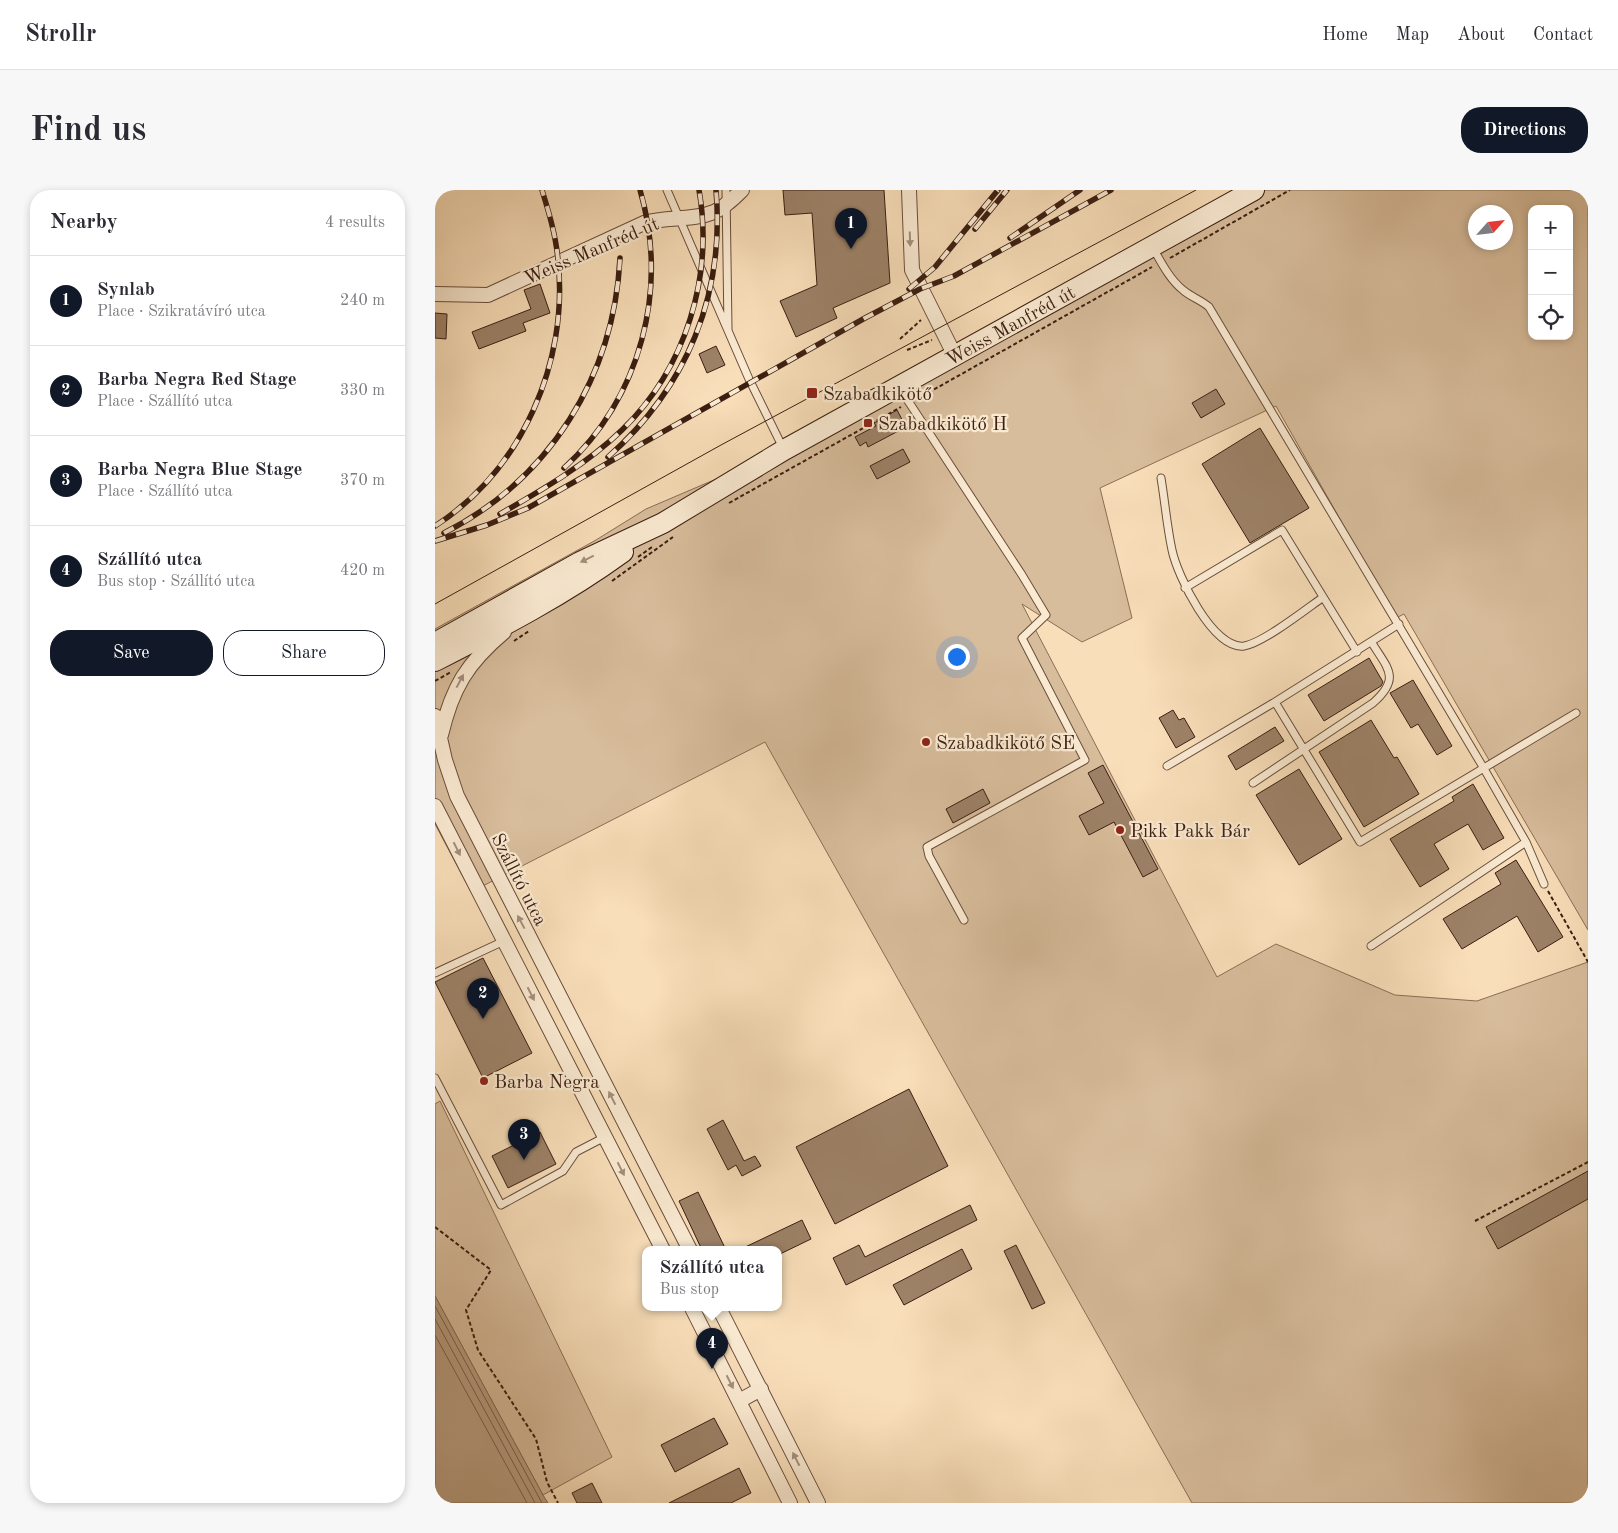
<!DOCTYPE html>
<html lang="en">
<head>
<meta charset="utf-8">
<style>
  :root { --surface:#fff; --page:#f7f7f7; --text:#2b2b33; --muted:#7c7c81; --line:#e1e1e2; --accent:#111827 }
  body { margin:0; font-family:"Old Standard TT",serif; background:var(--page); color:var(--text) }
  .controls { position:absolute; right:15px; top:15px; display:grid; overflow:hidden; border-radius:10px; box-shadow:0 2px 8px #0003 }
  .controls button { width:45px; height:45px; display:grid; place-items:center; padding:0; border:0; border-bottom:1px solid var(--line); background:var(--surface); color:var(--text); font:25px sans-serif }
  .compass { position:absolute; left:1033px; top:15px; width:45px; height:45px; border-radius:50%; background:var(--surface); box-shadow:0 2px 8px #0003; rotate:63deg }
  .you { position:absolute; left:521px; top:466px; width:18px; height:18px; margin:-12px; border:4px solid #fff; border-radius:50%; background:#1a73e8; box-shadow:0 0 0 8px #1a73e833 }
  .badge { display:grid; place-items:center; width:32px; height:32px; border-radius:50%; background:var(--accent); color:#fff; font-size:16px; font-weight:700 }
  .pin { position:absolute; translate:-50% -41px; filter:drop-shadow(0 1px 2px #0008) }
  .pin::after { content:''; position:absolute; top:26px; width:18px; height:15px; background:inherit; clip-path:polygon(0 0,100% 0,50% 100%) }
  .popup { position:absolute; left:207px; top:1056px; width:140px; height:65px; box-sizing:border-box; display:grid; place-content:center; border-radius:10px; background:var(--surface); filter:drop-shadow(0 1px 4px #0005); font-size:16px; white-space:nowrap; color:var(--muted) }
  .popup b { font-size:19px; color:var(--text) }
  .popup::after { content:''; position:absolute; left:50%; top:100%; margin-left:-10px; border:10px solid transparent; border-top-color:var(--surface) }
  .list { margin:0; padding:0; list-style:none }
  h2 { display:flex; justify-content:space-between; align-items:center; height:65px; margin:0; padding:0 20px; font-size:21px }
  h2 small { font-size:16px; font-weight:400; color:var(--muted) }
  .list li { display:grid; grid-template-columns:32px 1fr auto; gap:15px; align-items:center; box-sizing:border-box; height:90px; padding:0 20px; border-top:1px solid var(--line) }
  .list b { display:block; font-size:19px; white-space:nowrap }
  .list p { margin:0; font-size:16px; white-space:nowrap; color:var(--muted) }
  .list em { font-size:16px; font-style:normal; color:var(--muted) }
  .actions { display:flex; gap:10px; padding:15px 20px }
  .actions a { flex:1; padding:11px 0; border:1px solid var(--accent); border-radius:20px; text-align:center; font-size:18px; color:var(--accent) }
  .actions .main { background:var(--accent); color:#fff }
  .icon { flex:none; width:28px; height:28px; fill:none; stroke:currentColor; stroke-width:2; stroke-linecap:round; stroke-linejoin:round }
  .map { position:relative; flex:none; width:1153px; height:1313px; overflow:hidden; border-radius:20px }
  header { display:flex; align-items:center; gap:30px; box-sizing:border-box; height:70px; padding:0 25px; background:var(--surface); border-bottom:1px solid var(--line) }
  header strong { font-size:24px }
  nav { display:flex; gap:28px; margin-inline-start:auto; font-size:18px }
  .intro { display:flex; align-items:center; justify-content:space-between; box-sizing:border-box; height:120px; padding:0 30px }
  h1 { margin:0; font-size:35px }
  .button { padding:12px 22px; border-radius:20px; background:var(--accent); color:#fff; font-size:18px; font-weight:700 }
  main { display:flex; gap:30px; padding:0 30px }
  aside { flex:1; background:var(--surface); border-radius:20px; box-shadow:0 2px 8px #0003 }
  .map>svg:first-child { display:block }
  .green { fill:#d8bd9c; stroke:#8a6e56; fill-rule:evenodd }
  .water { fill:#b89d80; stroke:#866a54 }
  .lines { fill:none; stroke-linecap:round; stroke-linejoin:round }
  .shore { stroke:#7a5e48; stroke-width:1 }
  .building { fill:#9d8268; stroke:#3b1e11 }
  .lane-casing { stroke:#6a4e3b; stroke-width:9 }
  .street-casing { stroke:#6a4e3b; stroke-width:16 }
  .secondary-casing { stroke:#3b1e11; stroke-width:22 }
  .path { stroke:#3b1e11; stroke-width:2; stroke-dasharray:4 2.5; stroke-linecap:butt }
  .lane { stroke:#faead2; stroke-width:7 }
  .street { stroke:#faead2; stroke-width:14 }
  .secondary { stroke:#faead2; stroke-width:20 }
  .tram { stroke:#3b1e11; stroke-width:1 }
  .rail-casing { stroke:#3b1e11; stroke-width:5.5 }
  .rail { stroke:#faead2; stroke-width:4; stroke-dasharray:11; stroke-linecap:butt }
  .oneway { fill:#a48e7b }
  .poi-dot { fill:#8f2418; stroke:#faead2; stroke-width:2 }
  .labels { text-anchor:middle; stroke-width:4.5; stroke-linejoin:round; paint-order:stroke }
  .street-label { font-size:19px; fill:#3b1e11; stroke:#faead2 }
  .poi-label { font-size:19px; fill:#3b1e11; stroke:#faead2; text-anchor:start }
</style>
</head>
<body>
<header>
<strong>Strollr</strong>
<nav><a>Home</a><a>Map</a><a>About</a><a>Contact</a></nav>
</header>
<div class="intro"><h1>Find us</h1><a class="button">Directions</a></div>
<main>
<aside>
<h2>Nearby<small>4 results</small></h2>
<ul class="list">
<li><span class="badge">1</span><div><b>Synlab</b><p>Place · Szikratávíró utca</p></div><em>240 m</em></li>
<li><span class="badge">2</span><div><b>Barba Negra Red Stage</b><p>Place · Szállító utca</p></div><em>330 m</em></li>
<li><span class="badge">3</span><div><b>Barba Negra Blue Stage</b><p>Place · Szállító utca</p></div><em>370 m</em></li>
<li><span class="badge">4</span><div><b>Szállító utca</b><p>Bus stop · Szállító utca</p></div><em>420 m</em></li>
</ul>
<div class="actions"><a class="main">Save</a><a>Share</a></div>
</aside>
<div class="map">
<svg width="1153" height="1313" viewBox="0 0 1153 1313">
  <rect width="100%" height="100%" fill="#f8deb9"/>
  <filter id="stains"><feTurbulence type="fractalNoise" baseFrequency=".004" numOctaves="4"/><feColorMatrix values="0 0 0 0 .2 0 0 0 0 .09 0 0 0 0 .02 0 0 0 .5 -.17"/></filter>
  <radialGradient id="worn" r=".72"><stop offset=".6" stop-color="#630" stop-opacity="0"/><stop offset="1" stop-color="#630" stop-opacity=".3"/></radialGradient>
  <!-- green -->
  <path class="green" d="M819,0h334v740l-184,-316 -8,4 -120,-212 -176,82 32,130 -50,24 -60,-38 195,373 59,-33 119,51 82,6 111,-39v541h-396l-427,-761 -294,150 -36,-68v-195l161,-89 50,-31 138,-59zM1097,19h37v127h-37zM1040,22h30v30h-30z
    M5,911l172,356 -69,38 -108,-199v-192z"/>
  <!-- water -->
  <path class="water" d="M0,1106l108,199 5,8h-113z"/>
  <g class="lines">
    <!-- shore -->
    <path class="shore" d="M0,1116l107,197
      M0,1129l100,184
      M0,1145l92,168"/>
  </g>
  <!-- building -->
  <path class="building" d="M348,0h101l6,93 -57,25 4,10 -41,19 -16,-36 37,-16 -5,-72 -27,2z
    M105,94l10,29 -27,10 3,8 -47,18 -7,-17 59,-23 -7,-19z
    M0,123l12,1 -1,25 -11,-1z
    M281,156l9,19 -18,8 -8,-19z
    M781,199l9,15 -24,14 -9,-15z
    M462,220l9,17 -38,20 -2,-5 -6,4 -5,-9 21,-11 -2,-3z
    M825,238l49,80 -59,35 -48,-79z
    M468,259l7,13 -33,17 -7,-13z
    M934,468l14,24 -2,4 -57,35 -16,-26z
    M978,490l39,66 -15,9 -19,-31 -7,4 -21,-35z
    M738,520l6,10 5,-2 11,19 -19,11 -17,-30z
    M936,530l23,38 3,-1 22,37 -55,33 -45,-75z
    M840,537l9,14 -48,29 -8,-14z
    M668,575l55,104 -15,8 -29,-55 -25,13 -10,-19 25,-13 -16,-30z
    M864,579l43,70 -43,26 -43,-70z
    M1038,594l31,54 -21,12 -15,-26 -34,20 15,25 -29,18 -30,-48 64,-38 -2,-4z
    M548,599l7,14 -37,20 -7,-14z
    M1081,670l47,77 -25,15 -21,-36 -55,33 -19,-30 58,-35 -6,-11z
    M48,768l49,95 -49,25 -48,-96z
    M474,899l39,77 -113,58 -39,-77z
    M288,930l21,41 11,-5 6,10 -19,10 -6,-11 -8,5 -21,-41z
    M105,942l16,32 -48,24 -16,-32z
    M1153,981v28l-90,50 -12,-22z
    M263,1002l28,58h-24l-23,-49z
    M535,1015l7,15 -131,65 -13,-27 26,-13 6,12z
    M367,1030l9,19 -33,16v-5h-39z
    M581,1055l29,58 -13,6 -28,-58z
    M527,1059l10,20 -68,36 -11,-20z
    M279,1228l14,26 -53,28 -14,-27z
    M304,1278l12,25 -20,10h-62z
    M157,1293l10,20h-25l-5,-10z"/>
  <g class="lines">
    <!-- lane casing -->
    <g class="lane-casing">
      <path id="lane" d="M232,0l82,189 34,69
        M291,0l2,139
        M718,58c8,14 17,32 30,42 8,7 18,10 26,17l274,460 43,75 18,42
        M464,197l123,188 24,40 -24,23 63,122 -158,87 2,9 35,64
        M726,288c4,24 6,49 11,72 5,25 41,100 72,96 19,-3 61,-36 78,-48
        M750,398l97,-58 75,122
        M964,434l-124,78 85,140 216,-129
        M732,576l108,-64
        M818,593l120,-80c28,-25 15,-34 -1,-60
        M936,756l155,-104
        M0,783l69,-32
        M0,888l66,127 62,-34 13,-19 29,-15"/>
    </g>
    <!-- street casing -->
    <g class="street-casing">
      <path id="street" d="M474,0l3,80 43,86
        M0,104l53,1 156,-72c23,-7 48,-2 70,-11 11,-5 20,-14 28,-22
        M0,526l10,44 12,36 233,454
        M6,545c11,-47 26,-72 63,-103
        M0,616l228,444
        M257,1118l98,195
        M284,1118l99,195
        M304,1211l22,-12"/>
    </g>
    <!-- secondary casing -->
    <g class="secondary-casing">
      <path id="secondary" d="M0,453l145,-81 83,-39 121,-73 470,-260
        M0,471c65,-33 129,-66 188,-109"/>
    </g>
    <!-- path -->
    <path class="path" d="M735,68l120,-68
      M465,149l21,-19
      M472,160l25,-10
      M482,209l235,-132
      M294,313l172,-96
      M203,367l14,-10
      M177,391l61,-44
      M79,451l15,-10
      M0,491l16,-9
      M1113,701l40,71
      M1040,1031l113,-59
      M0,1037l56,43 -25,40 12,40 58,89 11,43 11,21"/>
    <!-- lane -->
    <use href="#lane" class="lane"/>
    <!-- street -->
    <use href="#street" class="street"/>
    <!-- secondary -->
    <use href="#secondary" class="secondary"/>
    <!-- tram -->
    <path class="tram" d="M0,414l286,-159 475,-255"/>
    <!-- rail casing -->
    <g class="rail-casing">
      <path id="rail" d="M540,39l32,-39
        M575,48l70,-48
        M474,99l26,-22 63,-77
        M173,267c79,-70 117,-162 108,-267
        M129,278c77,-71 105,-178 76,-278
        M65,324c42,-24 87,-50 122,-84 64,-62 92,-154 77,-240
        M0,336c87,-56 134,-164 123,-266 -2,-24 -9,-47 -16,-70
        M9,343c106,-54 170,-157 176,-275
        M0,351l52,-16 41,-17 337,-190 55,-29 34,-13 157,-86"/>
    </g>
    <!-- rail -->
    <use href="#rail" class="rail"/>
  </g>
  <!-- one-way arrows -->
  <defs><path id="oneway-solid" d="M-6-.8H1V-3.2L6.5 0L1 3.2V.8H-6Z" transform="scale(1.25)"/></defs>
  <g class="oneway">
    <use href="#oneway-solid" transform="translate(475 49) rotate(88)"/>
    <use href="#oneway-solid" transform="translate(152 369) rotate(154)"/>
    <use href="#oneway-solid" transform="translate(25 491) rotate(-62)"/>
    <use href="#oneway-solid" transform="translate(22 659) rotate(63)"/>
    <use href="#oneway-solid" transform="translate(86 732) rotate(-118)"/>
    <use href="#oneway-solid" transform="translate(96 804) rotate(63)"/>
    <use href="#oneway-solid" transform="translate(177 908) rotate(-117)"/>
    <use href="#oneway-solid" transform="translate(186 979) rotate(63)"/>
    <use href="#oneway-solid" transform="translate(295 1192) rotate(63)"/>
    <use href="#oneway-solid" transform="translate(361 1269) rotate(-117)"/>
  </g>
  <!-- markers -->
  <g class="poi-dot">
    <rect x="371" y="197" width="12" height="12" rx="2.5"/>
    <rect x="428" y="228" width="10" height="10" rx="2.5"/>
    <circle cx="491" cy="552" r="5"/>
    <circle cx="685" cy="640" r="5"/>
    <circle cx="49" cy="891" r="5"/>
  </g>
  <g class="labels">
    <!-- street labels -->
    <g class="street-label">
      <text transform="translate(156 60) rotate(-23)" y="7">Weiss Manfréd út</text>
      <text transform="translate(575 135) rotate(-29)" y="7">Weiss Manfréd út</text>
      <text transform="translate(85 689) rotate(63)" y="7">Szállító utca</text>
    </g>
    <!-- poi labels -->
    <g class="poi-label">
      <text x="388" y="210">Szabadkikötő</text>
      <text x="443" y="240">Szabadkikötő H</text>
      <text x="501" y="559">Szabadkikötő SE</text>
      <text x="695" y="647">Pikk Pakk Bár</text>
      <text x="59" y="898">Barba Negra</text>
    </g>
  </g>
  <rect width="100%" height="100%" filter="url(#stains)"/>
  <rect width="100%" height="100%" fill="url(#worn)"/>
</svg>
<div class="controls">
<button>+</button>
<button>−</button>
<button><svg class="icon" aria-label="locate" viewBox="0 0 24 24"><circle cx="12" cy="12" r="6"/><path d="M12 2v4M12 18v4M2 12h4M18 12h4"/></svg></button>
</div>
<svg class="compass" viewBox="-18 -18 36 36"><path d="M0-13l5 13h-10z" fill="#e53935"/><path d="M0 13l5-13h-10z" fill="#7c7c81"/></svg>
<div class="you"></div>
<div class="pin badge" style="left:416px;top:59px">1</div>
<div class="pin badge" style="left:48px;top:829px">2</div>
<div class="pin badge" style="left:89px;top:970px">3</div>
<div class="pin badge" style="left:277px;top:1179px">4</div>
<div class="popup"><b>Szállító utca</b>Bus stop</div>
</div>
</main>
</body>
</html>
